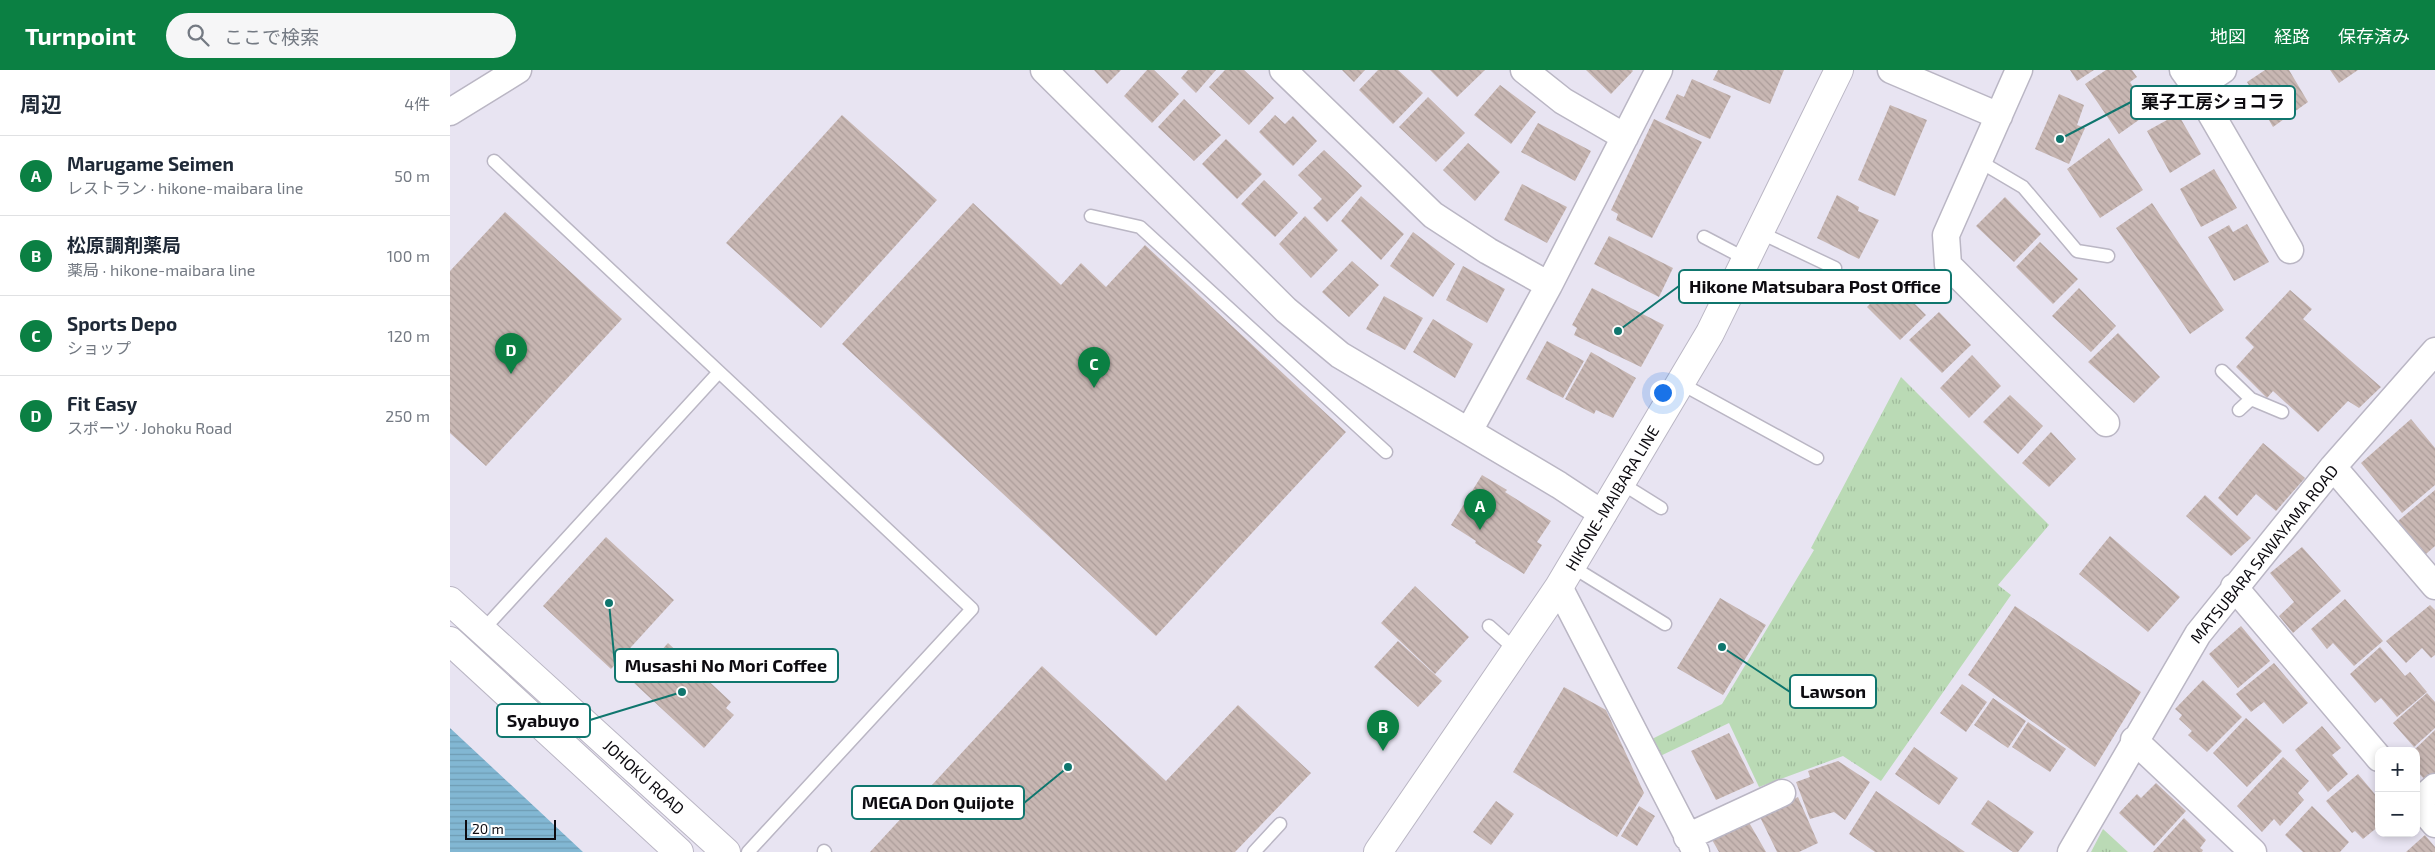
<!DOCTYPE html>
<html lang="ja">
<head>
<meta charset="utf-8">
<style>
  :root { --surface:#fff; --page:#f6f6f7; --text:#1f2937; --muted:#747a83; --line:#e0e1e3; --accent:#0b8043 }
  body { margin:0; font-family:"Exo 2","Noto Sans JP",sans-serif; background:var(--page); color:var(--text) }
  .controls { position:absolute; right:15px; bottom:15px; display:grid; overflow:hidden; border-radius:10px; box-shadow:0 2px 8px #0003 }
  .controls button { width:45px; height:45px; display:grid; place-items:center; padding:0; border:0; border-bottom:1px solid var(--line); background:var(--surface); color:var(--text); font:25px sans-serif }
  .scale { position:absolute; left:15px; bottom:12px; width:91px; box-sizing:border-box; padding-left:5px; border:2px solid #0d0b10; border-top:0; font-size:14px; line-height:18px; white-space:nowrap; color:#0d0b10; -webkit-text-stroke:4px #fff; paint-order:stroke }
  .you { position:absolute; left:1212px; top:322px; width:18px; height:18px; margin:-12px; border:4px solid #fff; border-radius:50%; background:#1a73e8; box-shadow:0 0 0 8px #1a73e833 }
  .badge { display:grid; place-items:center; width:32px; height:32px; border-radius:50%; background:var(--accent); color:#fff; font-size:16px; font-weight:700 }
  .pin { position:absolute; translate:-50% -41px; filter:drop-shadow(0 1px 2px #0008) }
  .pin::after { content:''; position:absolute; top:26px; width:18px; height:15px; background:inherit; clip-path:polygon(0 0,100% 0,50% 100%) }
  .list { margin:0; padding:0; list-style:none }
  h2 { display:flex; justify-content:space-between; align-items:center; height:65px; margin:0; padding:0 20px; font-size:21px }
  h2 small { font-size:16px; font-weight:400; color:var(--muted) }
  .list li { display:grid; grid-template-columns:32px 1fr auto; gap:15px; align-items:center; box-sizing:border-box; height:80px; padding:0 20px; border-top:1px solid var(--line) }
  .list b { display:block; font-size:19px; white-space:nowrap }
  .list p { margin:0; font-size:16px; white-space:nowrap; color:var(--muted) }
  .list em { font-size:16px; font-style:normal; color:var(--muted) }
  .icon { flex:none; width:28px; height:28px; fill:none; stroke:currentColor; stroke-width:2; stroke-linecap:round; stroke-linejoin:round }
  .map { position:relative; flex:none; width:1985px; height:782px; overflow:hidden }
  header { display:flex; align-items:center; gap:30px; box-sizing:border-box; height:70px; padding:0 25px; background:var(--accent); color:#fff }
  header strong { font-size:24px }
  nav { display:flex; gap:28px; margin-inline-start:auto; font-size:18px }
  .search { width:350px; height:45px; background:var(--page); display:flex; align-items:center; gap:12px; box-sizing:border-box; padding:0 18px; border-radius:28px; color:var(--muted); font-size:19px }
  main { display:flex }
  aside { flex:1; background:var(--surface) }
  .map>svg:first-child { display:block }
  .grass { fill:url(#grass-tufts) }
  .water { fill:url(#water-rules) }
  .building { fill:url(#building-back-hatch) }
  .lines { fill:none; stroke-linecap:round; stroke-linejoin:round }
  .lane-casing { stroke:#bab6c4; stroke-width:15 }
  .street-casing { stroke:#bab6c4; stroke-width:29 }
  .secondary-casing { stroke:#bab6c4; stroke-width:30 }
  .lane { stroke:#fff; stroke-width:12 }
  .street { stroke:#fff; stroke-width:26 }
  .secondary { stroke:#fff; stroke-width:28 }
  .labels { text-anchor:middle; stroke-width:4.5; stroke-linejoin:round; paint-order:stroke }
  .street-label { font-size:16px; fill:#0d0b10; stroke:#fff }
  .leader { fill:none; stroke:#0f766e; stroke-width:2 }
  .callout-dot { fill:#0f766e; stroke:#fff; stroke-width:2 }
  .callout { fill:#fff; stroke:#0f766e; stroke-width:2 }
  .callout-label { font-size:18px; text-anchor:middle; font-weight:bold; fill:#0d0b10 }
</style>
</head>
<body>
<header>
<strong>Turnpoint</strong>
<div class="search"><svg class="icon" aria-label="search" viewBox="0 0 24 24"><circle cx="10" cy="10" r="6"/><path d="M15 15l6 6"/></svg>ここで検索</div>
<nav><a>地図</a><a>経路</a><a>保存済み</a></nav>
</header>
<main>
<aside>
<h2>周辺<small>4件</small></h2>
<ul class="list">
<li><span class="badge">A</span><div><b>Marugame Seimen</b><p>レストラン · hikone-maibara line</p></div><em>50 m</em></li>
<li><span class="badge">B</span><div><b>松原調剤薬局</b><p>薬局 · hikone-maibara line</p></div><em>100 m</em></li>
<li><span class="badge">C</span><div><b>Sports Depo</b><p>ショップ</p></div><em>120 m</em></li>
<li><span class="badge">D</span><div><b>Fit Easy</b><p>スポーツ · Johoku Road</p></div><em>250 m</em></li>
</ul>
</aside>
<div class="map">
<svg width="1985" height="782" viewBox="0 0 1985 782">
  <defs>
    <pattern id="grass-tufts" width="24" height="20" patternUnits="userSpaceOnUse" patternTransform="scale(1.25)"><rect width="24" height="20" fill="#badab5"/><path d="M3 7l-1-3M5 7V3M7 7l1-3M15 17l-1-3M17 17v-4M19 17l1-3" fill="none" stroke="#9fba9b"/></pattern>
    <pattern id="water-rules" width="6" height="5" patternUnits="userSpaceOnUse" patternTransform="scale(1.25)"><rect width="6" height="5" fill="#82b7d3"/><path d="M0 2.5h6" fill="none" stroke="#6f9cb4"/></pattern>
    <pattern id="building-back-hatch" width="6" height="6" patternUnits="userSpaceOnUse" patternTransform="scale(1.25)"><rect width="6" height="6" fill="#c8b7b3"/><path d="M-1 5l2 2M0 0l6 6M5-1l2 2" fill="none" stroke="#ab9c99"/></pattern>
  </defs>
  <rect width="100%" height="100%" fill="#e8e4f2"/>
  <!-- grass -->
  <path class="grass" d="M1451,307l148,148 -51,60 13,10 -130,186 -38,-25 -84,31 -30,-64 -75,36 -6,-18 74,-37 92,-154 -3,-2z
    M1653,759l25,23h-37z"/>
  <!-- water -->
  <path class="water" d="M0,658l133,124h-133z"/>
  <!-- building -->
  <path class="building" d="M644,0h27l-14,14z
    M697,0h7l25,24 -27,29 -28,-27z
    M738,0h28l-20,23 -15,-15z
    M775,0h19l30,28 -25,27 -40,-38z
    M892,0h23l-11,12z
    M928,0h20l25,23 -30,31 -34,-34z
    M980,0h55l-28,27z
    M1136,0h46l1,1 -22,23z
    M1268,0h66l-14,34 -57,-24z
    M1620,0h24l-17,11z
    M1656,0h26l5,7 -7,5 20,30 -31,22 -34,-50z
    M1815,0h24l19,32 -35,25 -26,-45z
    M1880,0h28l-19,13z
    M1242,9l39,17 -21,43 -45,-20 12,-25 7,3z
    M1050,15l36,27 -25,32 -37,-29z
    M1609,24l25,11 -7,20 8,3 -16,36 -34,-15z
    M978,27l37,36 -29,29 -37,-35z
    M734,29l37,36 -27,26 -36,-34z
    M1440,35l37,15 -32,76 -37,-16z
    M1728,44l23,40 -31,19 -23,-42z
    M392,45l95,85 -116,128 -95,-85z
    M825,45l10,9 8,-8 24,25 -24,25 -34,-34z
    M1204,49l48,23 -50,96 -36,-18 2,-6 -7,-4z
    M1088,53l53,28 -16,30 -54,-29z
    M1659,68l34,52 -43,28 -33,-49z
    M776,69l36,35 -25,25 -35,-35z
    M1018,73l32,29 -25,29 -32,-31z
    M874,80l38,36 -35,36 -14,-14 9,-9 -24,-24z
    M1764,99l23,39 -36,19 -21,-38z
    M814,110l34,33 -23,24 -34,-33z
    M1072,114l45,23 -20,36 -43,-23z
    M1387,125l22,12 -1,4 21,9 -20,39 -42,-21z
    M911,126l43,38 -23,26 -40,-39z
    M1555,127l36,37 -27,28 -38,-36z
    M523,133l88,82 20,-22 25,24 39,-42 201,187 -190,204 -314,-292z
    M1702,133l72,107 -34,24 -74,-106z
    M55,142l117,107 -136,147 -36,-33v-162z
    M855,146l33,34 -27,28 -32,-34z
    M1797,154l22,38 -35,19 -26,-44 21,-12 4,7z
    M963,162l42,32 -22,33 -43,-31z
    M1159,166l64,32 -14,29 -65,-33z
    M1590,172l38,37 -25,25 -37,-37z
    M902,191l27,24 -30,32 -27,-25z
    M1013,196l42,23 -18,34 -41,-23z
    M1445,208l22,22 -3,3 12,12 -26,25 -33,-33z
    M1142,218l72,37 -23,42 -67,-32 3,-7 -5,-3z
    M1629,218l37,38 -25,26 -39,-36z
    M1840,220l22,19 -9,10 78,68 -22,21 -11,-7 -30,31 -45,-41 -6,7 -31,-31 18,-20 -9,-9z
    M934,226l39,22 -18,32 -39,-21z
    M1489,242l32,33 -29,28 -33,-33z
    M983,249l40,25 -18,34 -42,-26z
    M1668,263l42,44 -26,26 -46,-41z
    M1097,271l37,20 -21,37 -37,-19z
    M1141,282l45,26 -23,40 -17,-8 -2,4 -29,-15z
    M1522,285l29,31 -32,32 -29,-30z
    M1560,325l33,31 -25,28 -35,-32z
    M1961,349l24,29v37l-33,28 -41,-50z
    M1601,362l25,27 -27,28 -27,-24z
    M1813,373l42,35 -29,33 -20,-17 -19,22 -19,-18z
    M1032,405l25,15 -2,2 46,29 -14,21 5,3 -18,29 -49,-31 1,-2 -25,-16z
    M1985,420v56l-9,8 -28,-33z
    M1755,425l46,43 -20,18 -45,-40z
    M1660,466l70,61 -32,35 -69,-58z
    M156,467l68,63 -63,69 -68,-63z
    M1852,477l39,44 -48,42 -14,-17 15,-14 -24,-29z
    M965,516l54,51 -34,37 -54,-51z
    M1270,528l46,27 -43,70 -46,-27z
    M1895,529l38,42 -29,25 -21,-23 -6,6 -16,-20z
    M1980,535l5,5v45l-4,3 -9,-10 -16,15 -20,-22z
    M1565,536l126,86 -46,75 -127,-92z
    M1791,556l29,35 -32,27 -29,-34z
    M948,571l44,40 -24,26 -44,-40z
    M218,573l63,59 -5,6 8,7 -30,33 -71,-66z
    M1930,577l25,29 5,-4 17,20 -30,25 -16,-19 -6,5 -25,-29z
    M1824,593l34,40 -25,21 -19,-22 -13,10 -15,-18z
    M592,596l124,115 72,-76 73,68 -76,79h-365z
    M1753,610l39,37 -35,35 -19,-17 4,-4 -13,-12 3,-4 -7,-6z
    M1512,614l25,18 -21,30 -26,-19z
    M1114,617l42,23 38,83 -27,44 -104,-65z
    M1977,623l8,9v26l-21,19 -21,-24z
    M1543,628l33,23 -18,27 -34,-23z
    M1796,648l36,33 -35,36 -34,-34z
    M1578,652l38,27 -16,23 -38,-25z
    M1872,656l19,22 -9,7 16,19 -20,18 -33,-42z
    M1985,660v43l-9,8 -10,-11v-19h-3z
    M1279,663l25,50 -38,17 -25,-49z
    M1464,677l44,31 -19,27 -44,-31z
    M1833,687l26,24 -11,12 6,7 -24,26 -6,-7 -12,13 -25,-26z
    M1388,691l32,21 -25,38 -11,-8 -24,7 -14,-37 14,-5 -2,-6z
    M1908,704l21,25v27l-16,13 -8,-8 -3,2 -26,-32z
    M1706,713l30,28 -32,35 -35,-33 18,-19 4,4z
    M1426,721l89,61h-90l-26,-18z
    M1348,727l20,46 -19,9h-22l-18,-37z
    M1538,730l46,32 -16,20h-5l-42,-28z
    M1046,731l18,13 -23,31 -18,-13z
    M1189,736l16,10 -18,30 -16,-10z
    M1862,736l37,36 -9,10h-37l-18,-17z
    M1734,748l22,22 -6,8 3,2 -1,2h-49z
    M1297,749l19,33h-47l-8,-14z
    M1975,765l10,12v5h-29z"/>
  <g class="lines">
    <!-- lane casing -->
    <g class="lane-casing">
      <path id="lane" d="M44,91l478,448 -224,243
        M1529,91l44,26 54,64 31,5
        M641,146l49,11 246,225
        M1309,162l76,36
        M1254,167l42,22
        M1772,301l29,28 31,13
        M1230,313l137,75
        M1789,340l12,-11
        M1171,413l40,25
        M1121,496l94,58
        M1039,556l28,25
        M32,561l237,-259
        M374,781l1,1
        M804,782l26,-28"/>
    </g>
    <!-- street casing -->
    <g class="street-casing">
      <path id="street" d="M594,0l242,240 54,45 219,130 44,29
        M833,0l150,145 55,36 61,34
        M1074,0l39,31 62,36
        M1441,0l108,46
        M1569,0l-73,165 2,30 158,158
        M1733,0l13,18 94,162
        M1746,18l27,-18
        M0,42l68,-42
        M1019,361l80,-146 110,-215
        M1883,397l102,119
        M1109,517l137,265
        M1784,517l145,171
        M1684,670l119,112
        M1966,732l19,22
        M1967,733l18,-16
        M1237,767l95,-44
        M1621,782l127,-218 135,-167 102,-116"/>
    </g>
    <!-- secondary casing -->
    <g class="secondary-casing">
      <path id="secondary" d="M0,531l276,251
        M0,571l229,211
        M928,782l181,-265 151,-254 129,-263"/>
    </g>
    <!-- lane -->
    <use href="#lane" class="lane"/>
    <!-- street -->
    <use href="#street" class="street"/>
    <!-- secondary -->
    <use href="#secondary" class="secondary"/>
  </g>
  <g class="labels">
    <!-- street labels -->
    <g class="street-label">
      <text transform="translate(1162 428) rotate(-59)" y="6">HIKONE-MAIBARA LINE</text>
      <text transform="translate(1814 484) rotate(-51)" y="6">MATSUBARA SAWAYAMA ROAD</text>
      <text transform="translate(194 707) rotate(42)" y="6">JOHOKU ROAD</text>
    </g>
  </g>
  <!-- callouts -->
  <path class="leader" d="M1610 69L1681 32M1168 261L1229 216M159 533L165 595M1272 577L1340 622M232 622L140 650M618 697L574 733"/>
  <g class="callout-dot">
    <circle cx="1610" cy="69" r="5"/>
    <circle cx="1168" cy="261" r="5"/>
    <circle cx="159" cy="533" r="5"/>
    <circle cx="1272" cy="577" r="5"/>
    <circle cx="232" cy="622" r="5"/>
    <circle cx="618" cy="697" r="5"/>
  </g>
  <g class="callout">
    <rect x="1681" y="16" width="164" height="33" rx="5"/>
    <rect x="1229" y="200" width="272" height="33" rx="5"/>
    <rect x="165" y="579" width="223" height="33" rx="5"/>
    <rect x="1340" y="605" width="86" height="33" rx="5"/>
    <rect x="47" y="634" width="93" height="33" rx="5"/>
    <rect x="402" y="716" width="172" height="33" rx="5"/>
  </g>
  <g class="callout-label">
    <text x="1763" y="38">菓子工房ショコラ</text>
    <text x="1365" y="223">Hikone Matsubara Post Office</text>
    <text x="276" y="602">Musashi No Mori Coffee</text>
    <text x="1383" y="628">Lawson</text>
    <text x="93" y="657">Syabuyo</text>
    <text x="488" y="739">MEGA Don Quijote</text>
  </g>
</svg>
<div class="controls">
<button>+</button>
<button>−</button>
</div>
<div class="scale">20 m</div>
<div class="you"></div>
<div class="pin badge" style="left:1030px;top:460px">A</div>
<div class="pin badge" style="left:933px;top:681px">B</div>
<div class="pin badge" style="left:644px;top:318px">C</div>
<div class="pin badge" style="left:61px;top:304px">D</div>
</div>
</main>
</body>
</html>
